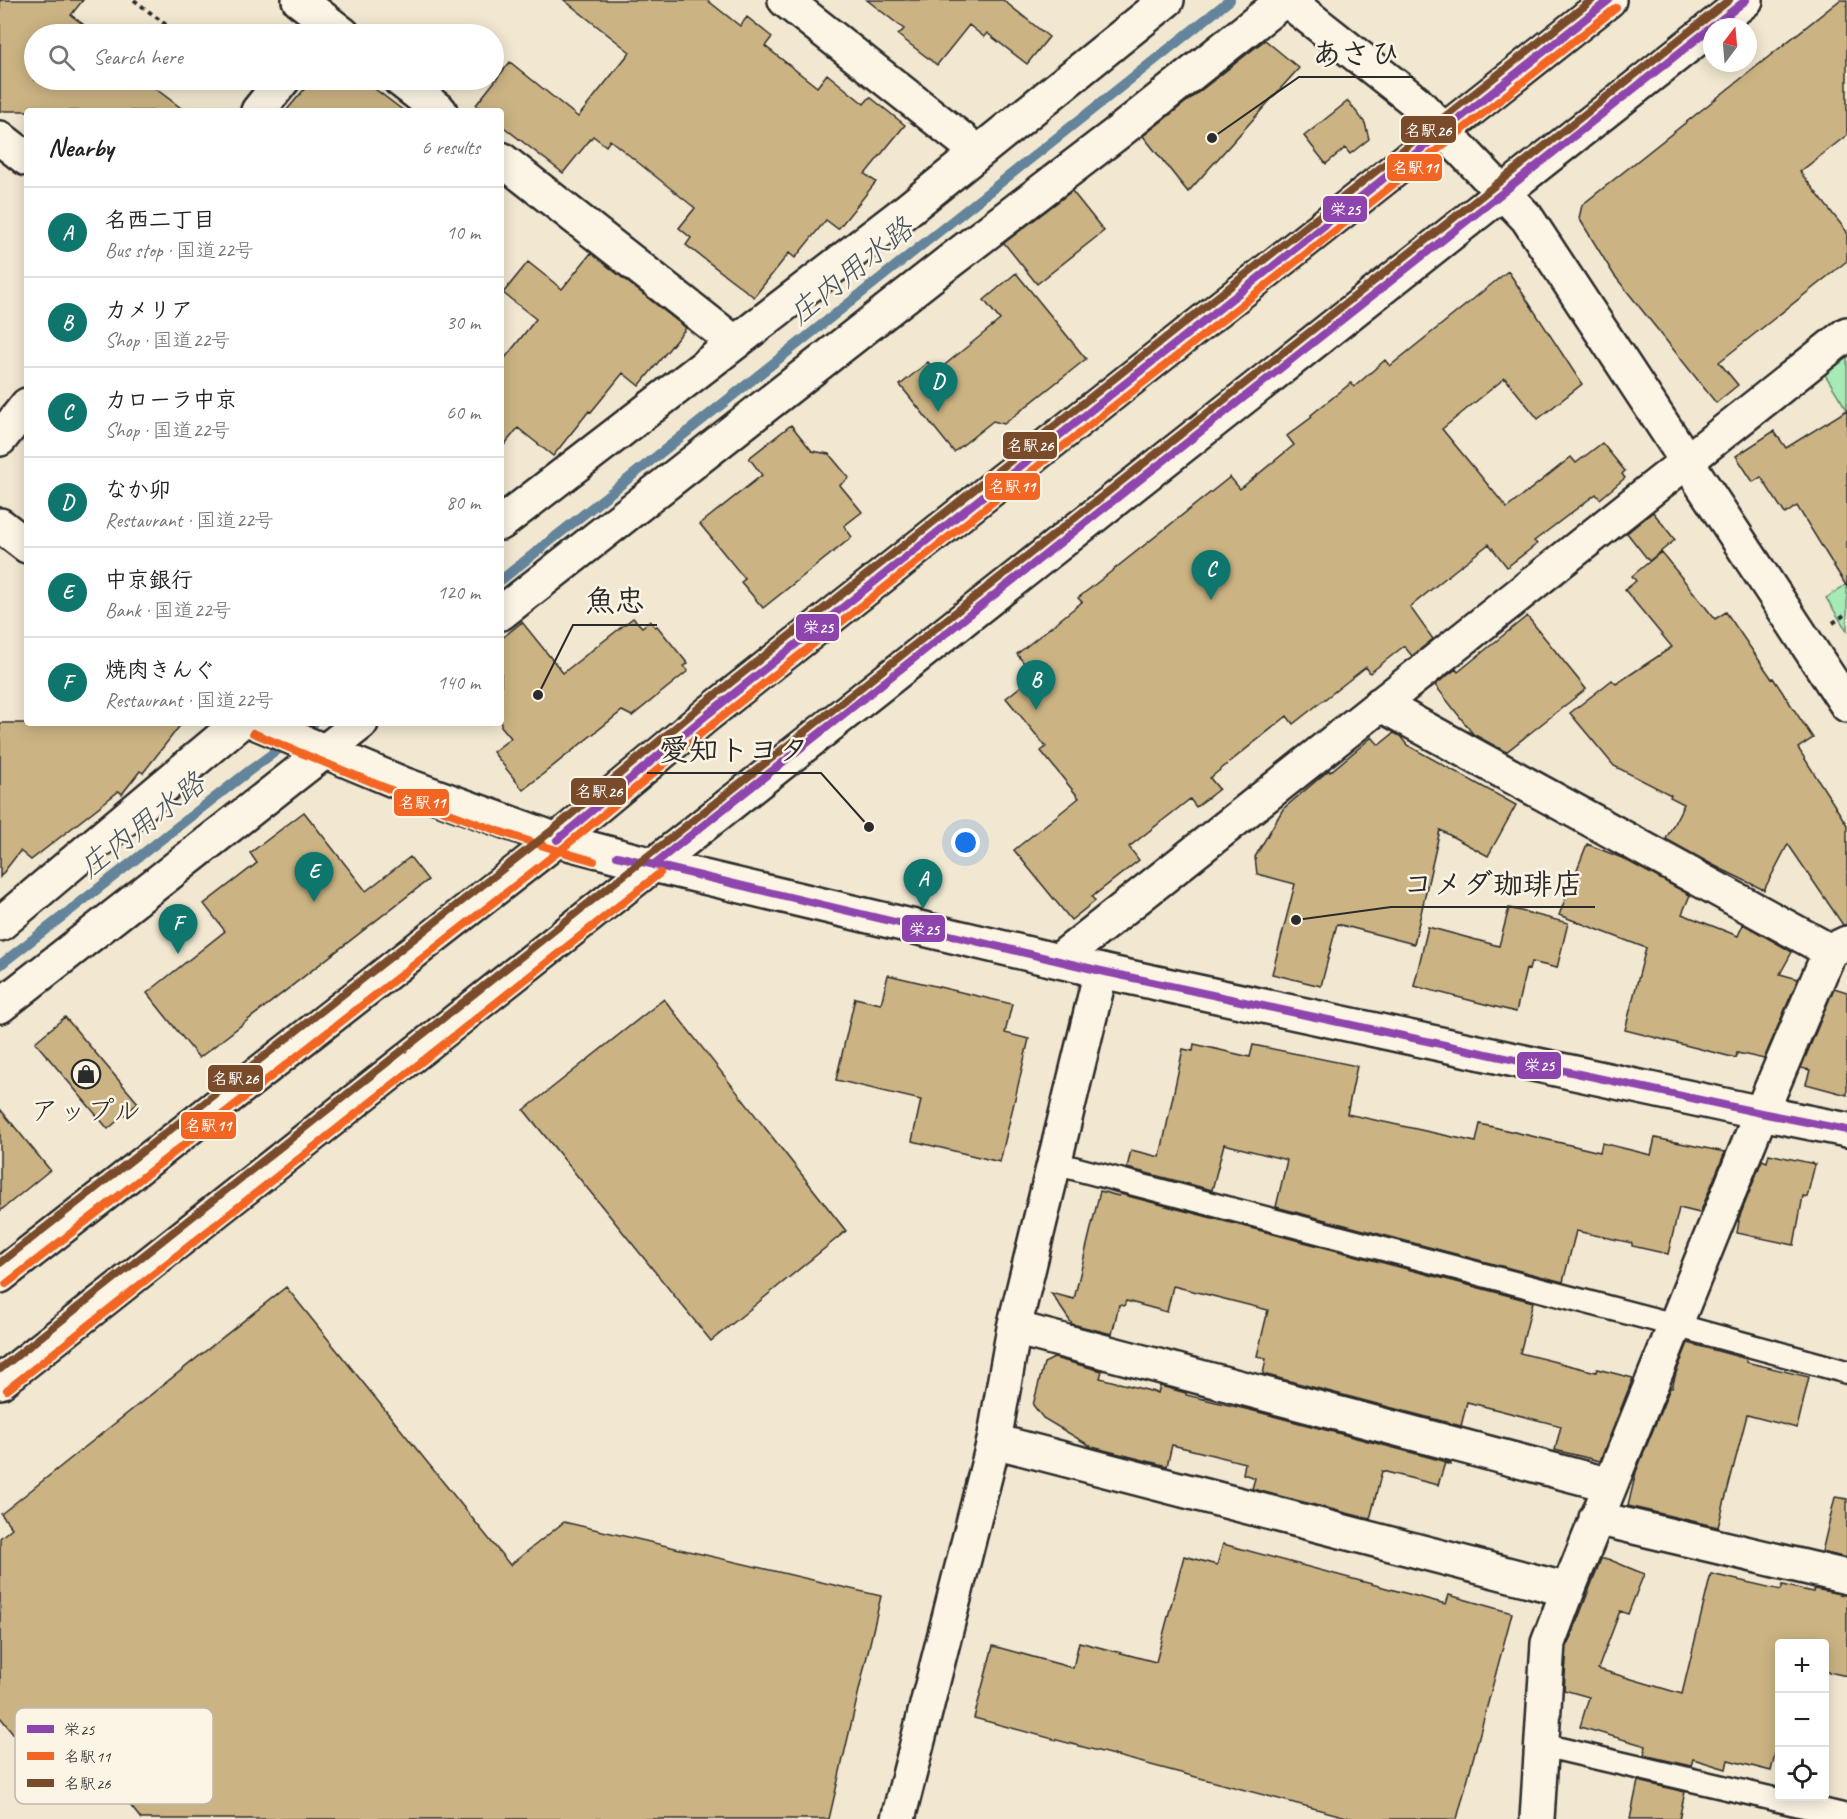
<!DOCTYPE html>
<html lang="en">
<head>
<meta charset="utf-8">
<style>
  :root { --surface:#fff; --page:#f6f6f6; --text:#222; --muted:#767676; --line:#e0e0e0; --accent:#0f766e }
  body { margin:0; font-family:Caveat,"Klee One",sans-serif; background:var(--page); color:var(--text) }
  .controls { position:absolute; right:18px; bottom:18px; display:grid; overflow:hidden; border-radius:6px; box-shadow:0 3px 15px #0003 }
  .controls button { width:54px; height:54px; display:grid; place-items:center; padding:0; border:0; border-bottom:2px solid var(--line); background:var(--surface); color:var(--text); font:30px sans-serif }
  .compass { position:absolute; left:1703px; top:18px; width:54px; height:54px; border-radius:50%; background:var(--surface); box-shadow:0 3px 15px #0003; rotate:16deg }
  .you { position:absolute; left:966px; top:843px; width:21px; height:21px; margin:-15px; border:4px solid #fff; border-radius:50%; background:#1a73e8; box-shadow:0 0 0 9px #1a73e833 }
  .badge { display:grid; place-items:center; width:39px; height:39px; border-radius:50%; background:var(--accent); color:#fff; font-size:20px; font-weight:700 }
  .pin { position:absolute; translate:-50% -50px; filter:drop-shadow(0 2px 3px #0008) }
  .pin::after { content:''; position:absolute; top:32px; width:21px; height:18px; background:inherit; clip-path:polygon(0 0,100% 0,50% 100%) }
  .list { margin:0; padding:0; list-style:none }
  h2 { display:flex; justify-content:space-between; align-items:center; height:78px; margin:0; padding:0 24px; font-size:26px }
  h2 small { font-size:20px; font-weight:400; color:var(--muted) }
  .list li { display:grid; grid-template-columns:39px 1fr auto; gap:18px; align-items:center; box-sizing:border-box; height:90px; padding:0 24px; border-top:2px solid var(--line) }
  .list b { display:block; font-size:22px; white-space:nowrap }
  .list p { margin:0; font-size:20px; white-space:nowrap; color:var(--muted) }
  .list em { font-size:20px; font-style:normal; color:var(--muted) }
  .icon { flex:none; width:33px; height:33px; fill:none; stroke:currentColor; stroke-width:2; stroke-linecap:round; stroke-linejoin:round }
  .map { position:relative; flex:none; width:1847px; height:1819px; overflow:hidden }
  .search { position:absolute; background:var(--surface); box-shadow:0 3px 15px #0003; left:24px; top:24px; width:480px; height:66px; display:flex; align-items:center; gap:15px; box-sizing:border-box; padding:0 21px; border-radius:33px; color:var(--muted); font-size:22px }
  .panel { position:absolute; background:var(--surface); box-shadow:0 3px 15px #0003; left:24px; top:108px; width:480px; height:618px; border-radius:6px }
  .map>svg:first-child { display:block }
  .green { fill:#a6eab5; stroke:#688a70; stroke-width:1.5 }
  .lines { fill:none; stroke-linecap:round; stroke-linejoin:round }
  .stream { stroke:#63849b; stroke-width:10 }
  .building { fill:#cbb383; stroke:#2b2b2b; stroke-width:1.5 }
  .service-casing { stroke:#2b2b2b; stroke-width:27 }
  .minor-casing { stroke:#2b2b2b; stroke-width:38 }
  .tertiary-casing { stroke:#2b2b2b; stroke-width:38 }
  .trunk-casing { stroke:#2b2b2b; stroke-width:38 }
  .path { stroke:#2b2b2b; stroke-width:4; stroke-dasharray:4.5 4.5; stroke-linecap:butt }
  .service { stroke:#fcf5e5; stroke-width:22 }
  .minor { stroke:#fcf5e5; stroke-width:33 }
  .tertiary { stroke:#fcf5e5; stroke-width:33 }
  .trunk { stroke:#fcf5e5; stroke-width:33 }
  .bus-1-casing { stroke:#fcf5e5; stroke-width:12 }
  .bus-2-casing { stroke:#fcf5e5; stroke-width:12 }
  .bus-3-casing { stroke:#fcf5e5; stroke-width:12 }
  .bus-1 { stroke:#8e44ad; stroke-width:8 }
  .bus-2 { stroke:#f26522; stroke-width:8 }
  .bus-3 { stroke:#7a4b2a; stroke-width:8 }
  .labels { text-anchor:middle; stroke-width:5; stroke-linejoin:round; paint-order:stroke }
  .poi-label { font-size:28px; fill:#2b2b2b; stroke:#fcf5e5 }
  .water-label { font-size:30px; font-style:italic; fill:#475763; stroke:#fcf5e5 }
  .key { fill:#fcf5e5; stroke:#bdb8ad; stroke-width:1.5 }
  .key-label { font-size:16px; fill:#2b2b2b }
  .leader { fill:none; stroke:#2b2b2b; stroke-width:2 }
  .callout-dot { fill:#2b2b2b; stroke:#fcf5e5; stroke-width:2 }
  .callout-label { font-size:30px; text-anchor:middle; font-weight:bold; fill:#2b2b2b; stroke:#fcf5e5; stroke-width:5; stroke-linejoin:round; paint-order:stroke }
  .line-badge { stroke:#fcf5e5; stroke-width:2 }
  .badge-label { font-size:16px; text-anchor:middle; font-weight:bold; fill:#fff }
</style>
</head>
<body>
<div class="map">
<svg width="1847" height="1819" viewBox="0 0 1847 1819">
  <rect width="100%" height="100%" fill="#f2e8d1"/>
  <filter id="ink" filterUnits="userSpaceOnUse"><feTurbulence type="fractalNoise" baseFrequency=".0167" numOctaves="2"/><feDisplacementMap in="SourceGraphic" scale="12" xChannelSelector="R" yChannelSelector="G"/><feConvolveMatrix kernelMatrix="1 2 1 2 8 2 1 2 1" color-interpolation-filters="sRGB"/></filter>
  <g filter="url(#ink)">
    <!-- green -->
    <path class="green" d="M1847,355v55l-23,-37z
      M1847,584v47l-21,-33z"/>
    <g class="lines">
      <!-- stream -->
      <path class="stream" d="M501,580l729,-580
        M0,965l249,-194 65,-48"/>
    </g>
    <!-- building -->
    <path class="building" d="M0,0h83l-12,15 25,19h-62v46h110l41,31h-185z
      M564,0h143l33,26 7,-9 25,20 -7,9 52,41 10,-13 37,30 6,-7 35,28 -40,49 11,8 -38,47 -12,-9 -31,38 -6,-5 -35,44 -68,-52 5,-7 -12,-10 16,-20 -85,-68 -4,6 -13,-10 -30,37 -62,-48v-14h-18l-7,-6 34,-43 68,55 52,-65z
      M867,0h136l46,37 -22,27 -40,-31 -3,4 -15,-12 -32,40 -39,-30 6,-6z
      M1840,0h7v135l-47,37 47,60v29l-128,101 19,23 -22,18 -102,-128 -35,-57 3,-13z
      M1265,40l34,28 -111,124 -45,-56z
      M312,80h51l41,31h-118z
      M1348,101l17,22 4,16 -19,15 -5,-6 -19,16 -22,-28z
      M1072,191l32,40 -67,53 -33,-41z
      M591,253l95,75 -47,58 -16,-13 -32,39 -2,-1 -36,45 -35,-28 -17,21v-86l35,-44 -33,-26 25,-31 34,27z
      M1508,271l74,113 -44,35 -33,-41 -63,51 65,79 64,-51 5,6 26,-20 23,28 -3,3 3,4 -25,21 -4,-5 -62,47 3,3 -30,23 -18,-23 -35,27 -44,36 23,32 -21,17 -8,-10 -34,27 -4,-6 -73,57 -6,-8 -77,62 9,11 -23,18 -6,-8 -61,48 10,13 -47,37 3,4 -24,19 -57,-70 65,-52 -38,-47 5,-4 -40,-49 28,-22 -17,-22 65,-52 -4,-4 152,-121 10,12 54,-44 -7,-9 25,-19 -1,-2 40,-32 3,4 31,-27 5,6z
      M1016,273l70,86 -82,65 -11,-3 -39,31 -54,-67 28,-23 8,10 64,-52 -16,-20z
      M1847,410v177l-50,-81 -12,8 -24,-37 -8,5 -17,-26 38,-25 12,17z
      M791,425l21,26 17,3 20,24 -9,7 22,27 -18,14 8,11 -89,71 -22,-26 4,-3 -45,-55 62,-49 -13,-17z
      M1653,512l22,28 -26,21 -22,-28z
      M1661,552l54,67 11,-7 46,67 1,-1 40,60 -15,10 49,77v100h-4l-55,-81 -24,46 -51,-25 -47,-26 18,-35 -14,-7 1,-2 -57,-29 -44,-53 42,-33 4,4 56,-37 -47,-57 11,-9 -4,-5z
      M1527,616l59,73 -80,63 -33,-18 -38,-49 21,-16 2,3z
      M633,618l9,9 8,-6 5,6 2,-1 31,38 -4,2 4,5 -56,45 -10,-5 -99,79 -30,-38 18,-14 -10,-12v-87l21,-17 41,51z
      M0,723h182l-39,50 -3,-2 -18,23 -3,-3 -88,69 -11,-9 -20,26z
      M1394,733l6,3 7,9 109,60 -28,51 -48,-26 -26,114 -77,-20 -16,62 -49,-12 23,-90 -38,-10 -2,-17 28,-48 46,-39 1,2 42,-35 7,8z
      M304,812l62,79 44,-34 18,23 -229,178 -52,-65 78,-62 -21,-27 53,-41 -7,-10z
      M1587,844l35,14 68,37 -8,19 56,22 5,-12 49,28 -12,22 18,5 -34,80 -27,-6 -1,5 -111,-28 21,-82 -87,-33z
      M1509,908l59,15 -11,45 -26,-6 -2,8 -3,-1 -10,43 -102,-26 14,-59 71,19z
      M888,975l124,29 -7,29 24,6 -29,123 -88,-21 9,-41 -85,-20 19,-82 26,6z
      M1834,988l13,4v103l-41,-11 4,-14 -9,-2z
      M664,999l182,232 -135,110 -187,-231z
      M65,1017l73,86 -30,26 -73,-87z
      M1194,1044l56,13 3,-12 104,21 -10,48 129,28 4,-18 120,28 2,-9 49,12 4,-17 70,14 -25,61 -21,-5 -11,46 -36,-8v-3l-56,-12 -13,51 -287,-75 11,-47 -63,-16 -12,46 -85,-22 4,-18 29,7 23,-108 10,2z
      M0,1109l50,61 -50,41z
      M1769,1154l46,10 -8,33 -4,-1 -9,49 -57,-12 2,-12h-1l24,-61 5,2z
      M1100,1191l19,5 1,-2 413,108 -13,51 76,19 1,-3 36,9 -33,83 -45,-11 6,-24 -94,-24 -6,24 -198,-52 3,-15 -9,-3 11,-46 -95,-24 -6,26 -41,-11 -2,5 -5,-1 -7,29 -40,-10 -21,-31 23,6z
      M286,1287l224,278 54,-43 317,74 -52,223h-688l-41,-52 -42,4 -28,-17 -30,-37v-179l12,-10 -11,-14z
      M1688,1343l59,16 -1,3 63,15 -12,51 -50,-13 -29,112 -90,-21 8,-34 34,-84h2l4,-15z
      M1054,1358l48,13 -2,7 58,15 2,-7 26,7v2l68,16 197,52v2l-6,-2 -7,22 -56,-14 -12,48 -118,-30 3,-11 -12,-4 2,-11 -73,-18 -5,21 -75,-19 -49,-29 -10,-13 11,-42z
      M1835,1497l12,2v59l-25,-6z
      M1223,1544l223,60 3,-9 63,18 -55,206h-103l-380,-101 19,-72 80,22 6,-26 77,20 28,-106 33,9z
      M1601,1559h7l36,15 -16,40 -8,-3 -22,58 84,25 29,-120 70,16 2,-5 30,7 1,-3 33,6v81l-23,-5v-27h-45v92l-8,35 -43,-11 -2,9 -33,-10 -2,7 -47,-11 2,-9 -66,-19 9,-30 -25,-7 3,-43z
      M1638,1781l47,11 -6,27h-49z"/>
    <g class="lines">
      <!-- service casing -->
      <g class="service-casing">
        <path id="service" d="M1054,1163l621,162 172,47
          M1542,1745l305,71"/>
      </g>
      <!-- minor casing -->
      <g class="minor-casing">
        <path id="minor" d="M299,0l44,34
          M785,0l193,152
          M400,80l40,31
          M258,111l25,-31
          M0,138l27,21
          M501,159l233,183
          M0,439l27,-34
          M501,523l405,-312 261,-211
          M501,613l449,-352 166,-127 168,-134
          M1380,704l450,247
          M0,924l239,-201
          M1059,960l788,-626
          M0,1006l361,-283
          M1014,1328l596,157
          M994,1441l574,149
          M1596,1518l251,59
          M898,1819l96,-378 20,-113 87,-357
          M1537,1819l11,-176 20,-53 193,-477 69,-162 17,-8"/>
      </g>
      <!-- tertiary casing -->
      <g class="tertiary-casing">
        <path id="tertiary" d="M1287,0l129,102 111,116 320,487
          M0,525l27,21
          M257,723l146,61 154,56 96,25 448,106 660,142 86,17"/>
      </g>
      <!-- trunk casing -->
      <g class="trunk-casing">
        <path id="trunk" d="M0,1276l557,-436 151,-126 901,-714
          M0,1382l1746,-1382"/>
      </g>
      <!-- path -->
      <path class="path" d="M134,0l44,34
        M1833,623l14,-10"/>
      <!-- service -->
      <use href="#service" class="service"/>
      <!-- minor -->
      <use href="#minor" class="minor"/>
      <!-- tertiary -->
      <use href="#tertiary" class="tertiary"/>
      <!-- trunk -->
      <use href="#trunk" class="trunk"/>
      <!-- bus-1 casing -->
      <g class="bus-1-casing">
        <path id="bus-1" d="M557,840l151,-126 901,-714
          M617,856l484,115 660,142 86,17
          M653,865l1093,-865"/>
      </g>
      <!-- bus-2 casing -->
      <g class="bus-2-casing">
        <path id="bus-2" d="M253,733c112,46 224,96 341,128
          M6,1284l557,-436 152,-126 901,-714
          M7,1390l653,-517"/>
      </g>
      <!-- bus-3 casing -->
      <g class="bus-3-casing">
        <path id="bus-3" d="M0,1263l550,-431 151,-126 891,-706
          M0,1369l1729,-1369"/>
      </g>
      <!-- bus-1 -->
      <use href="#bus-1" class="bus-1"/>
      <!-- bus-2 -->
      <use href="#bus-2" class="bus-2"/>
      <!-- bus-3 -->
      <use href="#bus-3" class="bus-3"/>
    </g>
  </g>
  <!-- icons -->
  <defs>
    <g id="shop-ring" transform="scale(1.5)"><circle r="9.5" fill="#fcf5e5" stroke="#2b2b2b" stroke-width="1.5"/><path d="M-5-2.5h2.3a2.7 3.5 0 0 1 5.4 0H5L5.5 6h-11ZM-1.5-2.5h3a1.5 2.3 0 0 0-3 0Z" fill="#2b2b2b"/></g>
  </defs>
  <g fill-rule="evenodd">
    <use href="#shop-ring" x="86" y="1074"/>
  </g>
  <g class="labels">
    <!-- poi labels -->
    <g class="poi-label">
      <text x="86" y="1120">アップル</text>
    </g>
    <!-- water labels -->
    <g class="water-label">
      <text transform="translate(851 271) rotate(-39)" y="10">庄内用水路</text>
      <text transform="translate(142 825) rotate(-38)" y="10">庄内用水路</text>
    </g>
  </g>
  <!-- legend -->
  <rect x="15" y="1708" width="198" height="96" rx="9" class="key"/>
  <rect x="27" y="1725" width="27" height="8" fill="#8e44ad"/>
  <rect x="27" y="1752" width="27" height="8" fill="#f26522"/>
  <rect x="27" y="1779" width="27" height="8" fill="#7a4b2a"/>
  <g class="key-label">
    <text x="64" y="1735">栄25</text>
    <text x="64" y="1762">名駅11</text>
    <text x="64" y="1789">名駅26</text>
  </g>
  <!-- callouts -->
  <path class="leader" d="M1212 138L1299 77H1413M538 695L573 625H657M869 827L821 773H647M1296 920L1391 907H1595"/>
  <g class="callout-dot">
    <circle cx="1212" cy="138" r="6"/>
    <circle cx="538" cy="695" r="6"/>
    <circle cx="869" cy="827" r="6"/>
    <circle cx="1296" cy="920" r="6"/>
  </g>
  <g class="callout-label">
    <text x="1356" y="64">あさひ</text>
    <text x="615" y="611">魚忠</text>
    <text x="734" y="760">愛知トヨタ</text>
    <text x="1493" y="894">コメダ珈琲店</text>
  </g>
  <g class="line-badge">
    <rect x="1400" y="115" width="57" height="29" rx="6" fill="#7a4b2a"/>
    <rect x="1386" y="153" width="57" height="29" rx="6" fill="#f26522"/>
    <rect x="1322" y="195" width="46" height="28" rx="6" fill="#8e44ad"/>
    <rect x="1002" y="431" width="56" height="29" rx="6" fill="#7a4b2a"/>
    <rect x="984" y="472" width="57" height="29" rx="6" fill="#f26522"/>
    <rect x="795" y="613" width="45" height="29" rx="6" fill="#8e44ad"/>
    <rect x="570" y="777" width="57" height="29" rx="6" fill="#7a4b2a"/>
    <rect x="393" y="788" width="57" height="29" rx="6" fill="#f26522"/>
    <rect x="901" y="914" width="45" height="29" rx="6" fill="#8e44ad"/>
    <rect x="1516" y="1051" width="46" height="29" rx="6" fill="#8e44ad"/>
    <rect x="207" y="1064" width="57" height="29" rx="6" fill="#7a4b2a"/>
    <rect x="180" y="1111" width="57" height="29" rx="6" fill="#f26522"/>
  </g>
  <g class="badge-label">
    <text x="1428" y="136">名駅26</text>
    <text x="1415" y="173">名駅11</text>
    <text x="1345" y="215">栄25</text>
    <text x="1030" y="451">名駅26</text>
    <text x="1012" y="492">名駅11</text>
    <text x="818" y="633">栄25</text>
    <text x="599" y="797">名駅26</text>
    <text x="422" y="808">名駅11</text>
    <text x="924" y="935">栄25</text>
    <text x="1539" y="1071">栄25</text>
    <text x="235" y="1084">名駅26</text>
    <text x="208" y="1131">名駅11</text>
  </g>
</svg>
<div class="controls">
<button>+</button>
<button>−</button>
<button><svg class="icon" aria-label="locate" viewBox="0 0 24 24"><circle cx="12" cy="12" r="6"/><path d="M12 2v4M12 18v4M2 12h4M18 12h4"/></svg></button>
</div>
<svg class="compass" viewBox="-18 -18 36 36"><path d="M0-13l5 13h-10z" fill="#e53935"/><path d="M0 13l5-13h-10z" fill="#767676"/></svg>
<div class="you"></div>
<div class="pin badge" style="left:923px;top:909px">A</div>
<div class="pin badge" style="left:1036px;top:710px">B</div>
<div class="pin badge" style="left:1211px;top:600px">C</div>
<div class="pin badge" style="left:938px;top:412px">D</div>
<div class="pin badge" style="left:314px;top:902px">E</div>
<div class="pin badge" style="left:178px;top:954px">F</div>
<div class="search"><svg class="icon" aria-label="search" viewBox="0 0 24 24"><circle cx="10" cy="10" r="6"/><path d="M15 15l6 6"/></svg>Search here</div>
<section class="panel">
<h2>Nearby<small>6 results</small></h2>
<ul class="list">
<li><span class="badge">A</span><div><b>名西二丁目</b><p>Bus stop · 国道22号</p></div><em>10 m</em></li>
<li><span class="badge">B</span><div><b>カメリア</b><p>Shop · 国道22号</p></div><em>30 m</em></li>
<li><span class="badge">C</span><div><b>カローラ中京</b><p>Shop · 国道22号</p></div><em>60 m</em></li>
<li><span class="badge">D</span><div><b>なか卯</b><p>Restaurant · 国道22号</p></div><em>80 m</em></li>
<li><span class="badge">E</span><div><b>中京銀行</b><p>Bank · 国道22号</p></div><em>120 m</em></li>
<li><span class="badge">F</span><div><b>焼肉きんぐ</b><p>Restaurant · 国道22号</p></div><em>140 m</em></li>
</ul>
</section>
</div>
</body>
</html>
